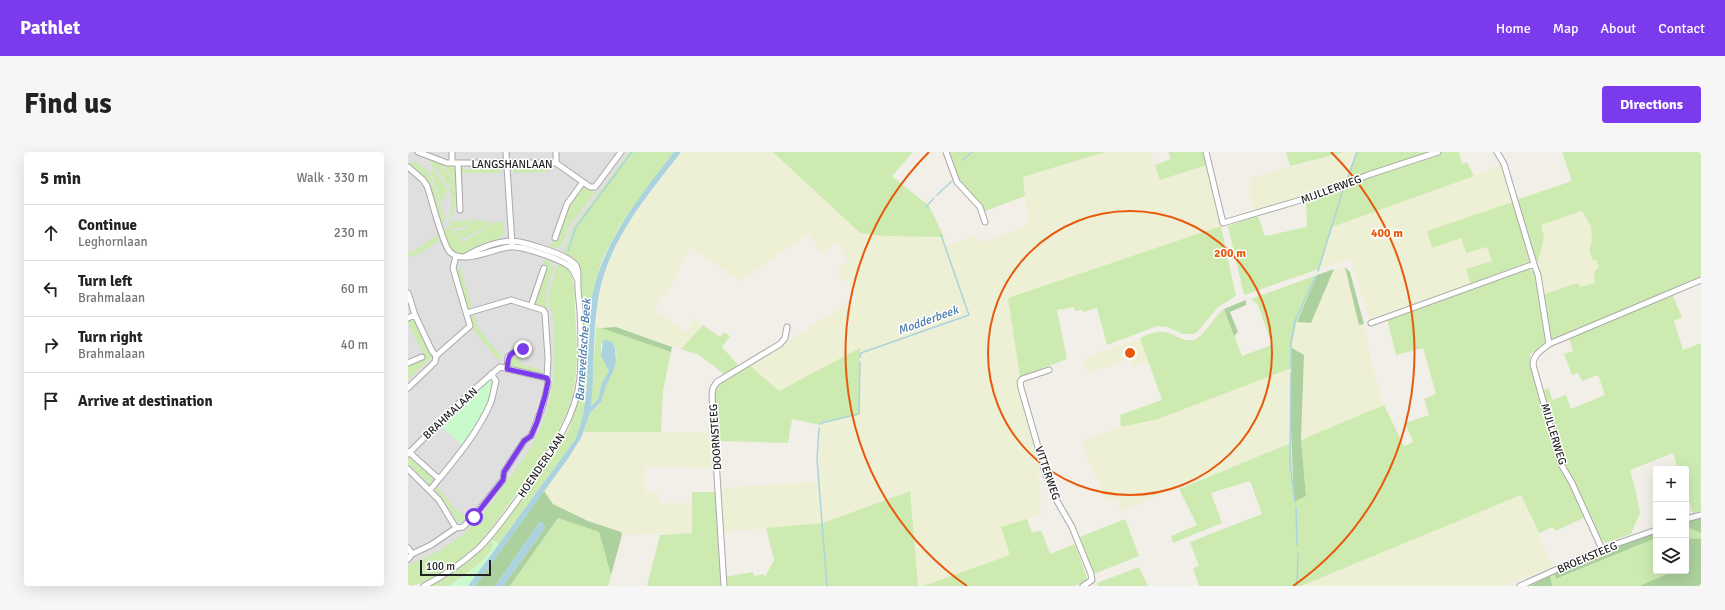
<!DOCTYPE html>
<html lang="en">
<head>
<meta charset="utf-8">
<style>
  :root { --surface:#fff; --page:#f6f6f6; --text:#222; --muted:#767676; --line:#e0e0e0; --accent:#7c3aed }
  body { margin:0; font-family:Signika,sans-serif; background:var(--page); color:var(--text) }
  .controls { position:absolute; right:12px; bottom:12px; display:grid; overflow:hidden; border-radius:4px; box-shadow:0 4px 16px #0002 }
  .controls button { width:36px; height:36px; display:grid; place-items:center; padding:0; border:0; border-bottom:1px solid var(--line); background:var(--surface); color:var(--text); font:20px sans-serif }
  .scale { position:absolute; left:12px; bottom:10px; width:71px; box-sizing:border-box; padding-left:4px; border:2px solid #222; border-top:0; font-size:11px; line-height:14px; white-space:nowrap; color:#222; -webkit-text-stroke:3px #fff; paint-order:stroke }
  .stop { position:absolute; width:12px; height:12px; margin:-9px; border:3px solid #7c3aed; border-radius:50%; background:#fff }
  .stop.end { background:#7c3aed; border-color:#fff; box-shadow:0 1px 4px #0008 }
  .list { margin:0; padding:0; list-style:none }
  h2 { display:flex; justify-content:space-between; align-items:center; height:52px; margin:0; padding:0 16px; font-size:17px }
  h2 small { font-size:13px; font-weight:400; color:var(--muted) }
  .list li { display:grid; grid-template-columns:26px 1fr auto; gap:12px; align-items:center; box-sizing:border-box; height:56px; padding:0 16px; border-top:1px solid var(--line) }
  .list b { display:block; font-size:15px; white-space:nowrap }
  .list p { margin:0; font-size:13px; white-space:nowrap; color:var(--muted) }
  .list em { font-size:13px; font-style:normal; color:var(--muted) }
  .icon { flex:none; width:22px; height:22px; fill:none; stroke:currentColor; stroke-width:2; stroke-linecap:round; stroke-linejoin:round }
  .map { position:relative; flex:none; width:1293px; height:434px; overflow:hidden; border-radius:4px }
  header { display:flex; align-items:center; gap:24px; box-sizing:border-box; height:56px; padding:0 20px; background:var(--accent); color:#fff }
  header strong { font-size:19px }
  nav { display:flex; gap:22px; margin-inline-start:auto; font-size:14px }
  .intro { display:flex; align-items:center; justify-content:space-between; box-sizing:border-box; height:96px; padding:0 24px }
  h1 { margin:0; font-size:28px }
  .button { padding:10px 18px; border-radius:4px; background:var(--accent); color:#fff; font-size:14px; font-weight:700 }
  main { display:flex; gap:24px; padding:0 24px }
  aside { flex:1; background:var(--surface); border-radius:4px; box-shadow:0 4px 16px #0002 }
  .map>svg:first-child { display:block }
  .residential { fill:#e0dfdf }
  .farmland { fill:#eef0d5 }
  .grass { fill:#cdebb0 }
  .forest { fill:#add19e }
  .park { fill:#c8facc }
  .water { fill:#aad3df }
  .lines { fill:none; stroke-linecap:round; stroke-linejoin:round }
  .stream { stroke:#aad3df; stroke-width:1.5 }
  .minor-casing { stroke:#a9a9a9; stroke-width:7 }
  .minor { stroke:#fff; stroke-width:5 }
  .route { stroke:#7c3aed; stroke-width:5 }
  .ring { fill:none; stroke:#e8590c; stroke-width:2 }
  .labels { text-anchor:middle; stroke-width:3; stroke-linejoin:round; paint-order:stroke }
  .street-label { font-size:11px; fill:#222; stroke:#fff }
  .water-label { font-size:12px; font-style:italic; fill:#4a7aab; stroke:#fff }
  .centre { fill:#e8590c; stroke:#fff; stroke-width:2 }
  .ring-label { font-size:12px; text-anchor:middle; font-weight:bold; fill:#e8590c; stroke:#fff; stroke-width:3; stroke-linejoin:round; paint-order:stroke }
</style>
</head>
<body>
<header>
<strong>Pathlet</strong>
<nav><a>Home</a><a>Map</a><a>About</a><a>Contact</a></nav>
</header>
<div class="intro"><h1>Find us</h1><a class="button">Directions</a></div>
<main>
<aside>
<h2>5 min<small>Walk · 330 m</small></h2>
<ul class="list">
<li><svg class="icon" aria-label="ahead" viewBox="0 0 24 24"><path d="M12 20V5M6 11l6-6 6 6"/></svg><div><b>Continue</b><p>Leghornlaan</p></div><em>230 m</em></li>
<li><svg class="icon" aria-label="left" viewBox="0 0 24 24"><path d="M17 20v-9H6M10 6l-5 5 5 5"/></svg><div><b>Turn left</b><p>Brahmalaan</p></div><em>60 m</em></li>
<li><svg class="icon" aria-label="right" viewBox="0 0 24 24"><path d="M7 20v-9h11M14 6l5 5-5 5"/></svg><div><b>Turn right</b><p>Brahmalaan</p></div><em>40 m</em></li>
<li><svg class="icon" aria-label="arrive" viewBox="0 0 24 24"><path d="M6 21V4h12l-3 4 3 4H6"/></svg><div><b>Arrive at destination</b></div></li>
</ul>
</aside>
<div class="map">
<svg width="1293" height="434" viewBox="0 0 1293 434">
  <rect width="100%" height="100%" fill="#f2efe9"/>
  <!-- residential -->
  <path class="residential" d="M0,0h226l-67,100 4,138 -79,133 -84,55z"/>
  <!-- farmland -->
  <path class="farmland" d="M273,0h92l87,81 26,3 58,1 3,8 30,-10 3,8 48,-18 -5,-48 82,-25h45l10,28 47,-15 14,61 -212,72 11,79 -3,5v5l25,80 -4,2 3,44 -18,8 -22,6 10,28 -88,31h-5l-9,-95 -86,32 -100,9 -3,-44 100,-7 -2,-36 3,-23 38,-7 1,-67 -81,43 -30,-26 109,-68 -20,-25 10,-12 -12,-17 -15,10 -13,-19 -68,47 -48,-33 -13,16 1,8 -26,38 31,22 9,-13 9,6 -22,24 -65,-22h-20l3,-33 8,-27 8,-20 13,-24z
    M937,0h11l-11,32 -91,28 -6,-21 2,-3 -1,-10z
    M1094,13l11,37 -52,36 26,9 5,14 -26,8 4,15 -2,3 -22,8 -2,-1 -73,26 -3,-4 -16,-52 -5,-4 -3,1 -25,8 13,-42z
    M1174,59l9,15 1,15 -3,9 4,10 3,-1 3,9 -5,4 1,11 -16,4 -2,-4 -35,12 -7,-33 5,-37z
    M937,115l14,58 5,-1 7,37 13,44 -83,35 3,-85 -12,-7 4,-24 1,-2 14,1 23,-54z
    M732,186l9,23 -16,6 -3,-8 -43,15 -4,-16z
    M884,216l-2,37 1,38 -169,68 -5,-13 -10,5 -26,-62 48,-17 29,-5z
    M175,280h129l2,37h-14v-2h-55v26l14,-1 1,11h32v30l-70,2 -3,-4 -18,-5 -48,-22 -9,-13 23,-31z
    M1113,343l32,71 -48,20h-204z"/>
  <!-- grass -->
  <path class="grass" d="M221,0h45l-46,62 -10,15 -16,31 -8,28 -5,31 -2,82 -4,18 -8,21 -76,104 -7,-4c0,1 1,5 1,6 -1,11 -32,31 -41,38l-3,2h-18l37,-24 18,-16 72,-98 11,-19 11,-36 3,-14 1,-33 -5,-77 -16,-15 10,-27z
    M365,0h140l-21,24 37,30 15,31 -58,-1 -26,-3z
    M541,0h156l-82,25 2,19 -40,15 -26,-32z
    M760,0h35l4,13 -47,15 -5,-15 16,-6z
    M878,0h59l-55,14z
    M948,0h72l-55,19 -28,13z
    M1033,0h18l3,12 5,-2 7,14 -142,51 -13,42 -75,26 -16,-69 30,-10 7,20 42,-9 -1,-27z
    M1154,0h139v124l-148,64 -3,-2 -8,-43 35,-12 3,4 15,-4 -1,-11 5,-5 -3,-7h-3l-4,-10 3,-9 -1,-15 -9,-15 -41,14 3,12 -6,24 -3,1 -19,-62 56,-19z
    M23,8l22,6 2,2v37l-4,14 2,3 20,-3 -9,9h-12l-3,-4 3,-25 -3,-10 4,-12 -9,-10 -10,1 -5,-7z
    M5,10h3l13,10 16,46 -3,9 -12,-41 -7,-10 -14,-11z
    M119,13v4h10v-3l2,-1v4h9v3l-34,1 -1,-7h2l1,3h9v-3z
    M55,14v3h35l1,-3 1,7h-40v-6z
    M35,16l9,9 -4,10 -4,-8 -8,-10z
    M25,17l8,10 6,12 -5,13 -12,-34z
    M178,35l9,5 -26,34 -8,21 -12,1 3,-6h3l4,-8h1l10,-29 11,-17z
    M1105,50l16,58v2l-59,22 -4,-15 26,-8 -5,-14 -21,6 -5,-15 -29,10 -5,-17z
    M67,67l19,4 -32,16 -9,-9h11z
    M89,70h6l1,13 -6,3 1,3c-8,2 -18,4 -25,7 -3,2 -5,5 -8,6 -15,3 -19,-12 -22,-23l4,-5 14,16z
    M813,74l15,70 -18,11 -20,24 -4,3h-11l-15,-7 -11,-1 -50,19 -10,-37 -14,4v-2l-8,1 -1,-4 -17,3 10,49 -47,18 -12,-79z
    M29,83l2,6 -18,12 -13,4v-4l8,-3z
    M138,106l8,10c-4,12 -13,27 -6,40l-1,2 -11,-4 -2,-4 14,-35 -5,-2z
    M151,110c19,13 15,28 16,49 2,32 5,65 -6,96 -12,33 -33,59 -53,87 -13,18 -24,36 -39,51 -15,14 -48,41 -69,41v-20l34,-17 20,-14 19,-18 47,-65 13,-24 6,-17 7,-32 -1,-64 -6,-18z
    M52,115l12,40 -5,2 -12,-41z
    M1121,117l6,4 11,66 -4,10 -12,5 1,9 35,112 20,42 -31,14 -2,-4 -14,6 -18,-38 -220,91h-102l-6,-18 6,-2 -9,-24 72,-28 -12,-33 -39,12 11,30 -49,20 -2,-7 26,-11 -18,-36 112,-46 3,58 12,-5 -5,-56 83,-35 20,41 9,-4 -8,-19 24,-8 -5,-16 12,-5 -13,-46 -27,7 -9,-36z
    M909,123l-21,49 -4,20v24l-134,51 -37,8 -1,-12 42,-15 -22,-62c7,-3 16,-7 24,-6 12,1 19,12 32,7 8,-4 19,-23 28,-30l18,47 30,-11 -14,-40 -7,-6z
    M1264,142l10,23 -8,4 9,29 18,-7v168l-8,2 -7,-22v-22h-8l-5,-16 -43,17 6,22 4,21 -9,21 -26,9 -5,-5 -23,-50 -16,-28 -19,-69 7,-3 3,12 14,-5 5,14 34,-14 -7,-20 -16,6 -4,-8 -6,2 -8,-21 9,-3 -4,-14z
    M66,163l4,13 24,29 -4,3 -26,-32 -2,-11z
    M5,166l3,3 -1,1 18,38 -1,2 -3,-3 -21,21v-15l17,-8 -17,-34v-3z
    M295,173l17,12 4,-5 6,4 -8,11 17,19 -15,8 -25,-19 -18,-6z
    M188,175l5,1 70,24 -8,39 -2,41h-78c3,-5 4,-12 6,-17 2,-4 8,-7 11,-11 3,-5 3,-12 6,-18 4,-11 19,-35 4,-45l-9,3v12l8,15 -7,12 -4,16 -7,8z
    M452,196l-1,67 -38,7 -1,3 -28,-6 -4,24 -70,-2c-2,-15 -8,-49 2,-59l29,-17 30,26z
    M110,200h4l-3,12 23,6v5l-32,-8 -1,-8 2,-2 2,2 7,-3z
    M0,305h2l24,22 -2,5h-2l-22,-20z
    M28,334l7,7 9,13 15,12 -5,5 -4,-1 -22,-32z
    M502,339l8,95h-192l-1,-9 28,-5 1,4 10,-2 1,3 9,-17 -8,-32 57,-5z
    M284,340h23l6,94h-74l13,-51 32,-2z
    M150,366l41,14 12,43 -3,11h-98z
    M619,367l5,14 9,-3 9,24 25,-10 13,37 -13,5h-152l87,-31 -9,-28z
    M717,367l14,37 -45,18 -14,-37z
    M1282,376l11,5v6l-15,-1v-9z
    M1248,386v33h12l-1,3 -28,12h-116l31,-14 3,7z
    M731,415l9,19h-50l-1,-3z"/>
  <!-- forest -->
  <path class="forest" d="M937,115l5,5 14,52 -5,1z
    M926,117l-23,54 -14,-1 20,-47z
    M838,148v5l-16,7 8,20 -4,4 -10,-27z
    M208,175l56,20 -1,5 -70,-24z
    M884,196l12,7 -3,85 5,56 -12,6 -4,-97z
    M136,339l9,13 35,17 33,11 1,3 -11,40 -12,-43 -41,-14 -48,68h-7l42,-58 -5,-6 -45,64h-20z
    M1293,364v17l-11,-5 -4,1v-9z
    M1248,378v8l-100,41 -2,-7 25,-12z
    M1278,386l15,1v47h-62l28,-12 1,-3h18v-10l3,-2 -3,-10z
    M1142,424l2,10h-22z"/>
  <!-- park -->
  <path class="park" d="M82,227h2c6,16 -20,53 -30,66l-22,-20z
    M83,387l8,5 -31,42h-19c10,-6 40,-27 43,-37 2,-4 1,-6 -1,-10z"/>
  <!-- water -->
  <path class="water" d="M266,0h7c-33,43 -71,86 -82,142 -7,37 -4,75 -8,113l7,-8 4,-16 7,-12 -8,-15 2,-15 4,-1 5,2 3,5 1,13 -2,9 -8,17 -5,16 -11,11 -9,25 -14,22 -92,126h-7l107,-146c17,-38 11,-79 14,-120 4,-67 46,-117 85,-168z
    M132,370h3l2,6 -42,58h-8z"/>
  <g class="lines">
    <!-- stream -->
    <path class="stream" d="M555,8l9,-8
      M938,30l11,-30
      M529,43l15,-14
      M518,55l8,-9
      M160,99l8,-24 56,-75
      M910,119l25,-81
      M452,205l1,-4 108,-38 -28,-80
      M883,217v-26l4,-22 20,-44
      M883,221l-1,92 5,37
      M412,272l1,-1 38,-9 1,-52
      M411,276l-2,31 10,127
      M888,355l1,38
      M889,434l1,-33"/>
    <!-- minor casing -->
    <g class="minor-casing">
      <path id="minor" d="M10,0l29,11h109l27,19
        M44,0v11
        M98,0l6,92
        M538,0l11,30 23,25 5,15
        M798,0l17,71 101,-30 44,-18 70,-23
        M1089,0l7,12 30,100
        M148,11v-11
        M50,12l2,46
        M0,15l15,13 4,6c4,11 16,60 23,66 13,13 43,-3 59,-5 11,-2 51,12 60,19 4,3 6,8 8,13
        M147,86l12,-34 16,-22 7,5h5l26,-35
        M0,141l7,22 17,36 4,5
        M123,154l13,-38
        M0,166l7,-3
        M963,171l163,-59 4,11 11,69c-7,6 -16,10 -16,21l28,99 11,19 30,66
        M1141,192l152,-64
        M0,211l14,-6
        M99,217l1,-12 7,-6 8,-2
        M641,218l-27,9 -2,3 1,6 25,87 11,26 15,26 19,47 1,6 -9,6
        M0,236l27,-26 1,-6 34,-30 -17,-58 3,-12
        M1,300l30,27
        M0,302l51,-51 41,-36 47,11
        M0,317l31,31 17,28
        M22,338c22,-27 47,-55 61,-88 2,-6 3,-14 5,-21l-5,-7
        M1278,367l15,-4
        M0,396l4,6
        M0,407l4,-5 19,-9 25,-17 7,-1 10,-10 30,-37 1,-8 20,-31 7,-5 11,-28 6,-24 -1,-6 1,-20 -3,-45 -2,-3 -32,-10 -44,13
        M16,434c20,-10 38,-23 55,-38 17,-17 31,-38 45,-57 24,-35 51,-70 56,-113 2,-22 1,-46 0,-67 -1,-12 -3,-25 -2,-37 0,-5 -2,-10 -7,-13 -8,-7 -51,-21 -61,-20 -15,1 -32,8 -44,15
        M316,434l-12,-190 1,-8 4,-6 63,-38 5,-6 2,-11
        M1112,434l82,-37 54,-19"/>
    </g>
    <!-- minor -->
    <use href="#minor" class="minor"/>
  </g>
  <g class="lines">
    <!-- route -->
    <path class="route" d="M66,365l29,-37 1,-8 20,-31 7,-5 6,-14 8,-26 3,-14 -1,-4 -40,-9c1,-13 2,-17 16,-20"/>
  </g>
  <!-- distance rings -->
  <g class="ring">
    <circle cx="722" cy="201" r="142"/>
    <path d="M559 434A284 284 0 0 1 521 0M923 0A284 284 0 0 1 885 434"/>
  </g>
  <g class="labels">
    <!-- street labels -->
    <g class="street-label">
      <text x="104" y="16">LANGSHANLAAN</text>
      <text transform="translate(923 37) rotate(-20)" y="4">MIJLLERWEG</text>
      <text transform="translate(42 261) rotate(-43)" y="4">BRAHMALAAN</text>
      <text transform="translate(1146 282) rotate(73)" y="4">MIJLLERWEG</text>
      <text transform="translate(307 285) rotate(-94)" y="4">DOORNSTEEG</text>
      <text transform="translate(133 313) rotate(-56)" y="4">HOENDERLAAN</text>
      <text transform="translate(640 321) rotate(71)" y="4">VITTERWEG</text>
      <text transform="translate(1179 405) rotate(-23)" y="4">BROEKSTEEG</text>
    </g>
    <!-- water labels -->
    <g class="water-label">
      <text transform="translate(520 168) rotate(-20)" y="4">Modderbeek</text>
      <text transform="translate(175 198) rotate(-86)" y="4">Barneveldsche Beek</text>
    </g>
  </g>
  <circle cx="722" cy="201" r="6" class="centre"/>
  <g class="ring-label">
    <text x="979" y="85">400 m</text>
    <text x="822" y="105">200 m</text>
  </g>
</svg>
<div class="controls">
<button>+</button>
<button>−</button>
<button><svg class="icon" aria-label="layers" viewBox="0 0 24 24"><path d="M12 4l9 5-9 5-9-5zM3 14l9 5 9-5"/></svg></button>
</div>
<div class="scale">100 m</div>
<div class="stop" style="left:66px;top:365px"></div>
<div class="stop end" style="left:115px;top:197px"></div>
</div>
</main>
</body>
</html>
